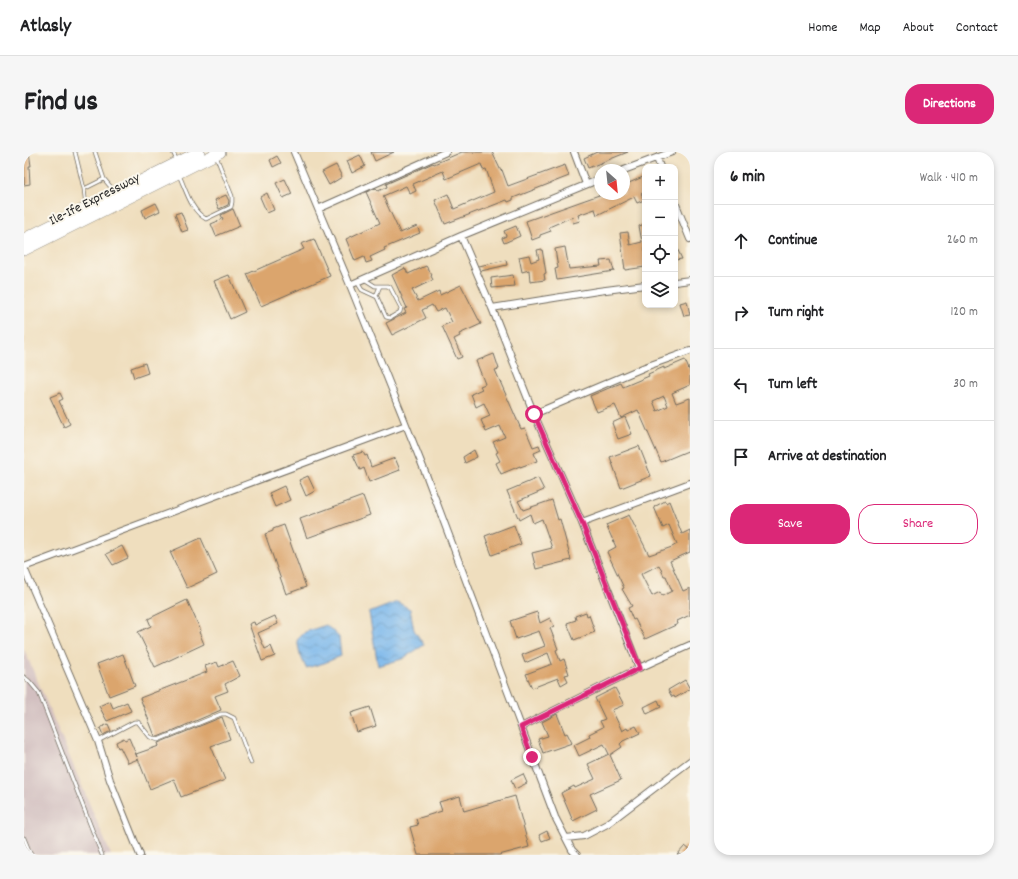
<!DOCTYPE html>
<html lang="en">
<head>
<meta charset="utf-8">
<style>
  :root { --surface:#fff; --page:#f6f6f6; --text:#202124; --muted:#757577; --line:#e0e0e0; --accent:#db2777 }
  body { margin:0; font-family:Dekko,sans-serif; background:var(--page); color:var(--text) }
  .controls { position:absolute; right:12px; top:12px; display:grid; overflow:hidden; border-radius:8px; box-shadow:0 2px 6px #0003 }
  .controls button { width:36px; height:36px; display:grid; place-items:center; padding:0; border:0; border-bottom:1px solid var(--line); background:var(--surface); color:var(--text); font:20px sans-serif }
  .compass { position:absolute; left:570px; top:12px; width:36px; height:36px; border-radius:50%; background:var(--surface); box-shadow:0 2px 6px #0003; rotate:153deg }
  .stop { position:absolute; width:12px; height:12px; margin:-9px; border:3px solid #db2777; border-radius:50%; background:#fff }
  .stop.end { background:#db2777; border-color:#fff; box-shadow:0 1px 4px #0008 }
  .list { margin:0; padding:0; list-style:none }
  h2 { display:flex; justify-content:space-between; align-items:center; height:52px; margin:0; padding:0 16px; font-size:17px }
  h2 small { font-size:13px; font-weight:400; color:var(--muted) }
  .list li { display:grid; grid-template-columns:26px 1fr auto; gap:12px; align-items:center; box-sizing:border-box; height:72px; padding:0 16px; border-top:1px solid var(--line) }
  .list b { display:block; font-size:15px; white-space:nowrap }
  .list em { font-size:13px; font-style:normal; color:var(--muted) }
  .actions { display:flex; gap:8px; padding:12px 16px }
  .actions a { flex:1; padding:9px 0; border:1px solid var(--accent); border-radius:16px; text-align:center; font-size:14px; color:var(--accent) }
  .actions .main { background:var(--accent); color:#fff }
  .icon { flex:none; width:22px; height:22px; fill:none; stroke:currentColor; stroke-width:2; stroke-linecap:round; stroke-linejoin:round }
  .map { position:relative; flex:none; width:666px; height:703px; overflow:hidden; border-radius:16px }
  header { display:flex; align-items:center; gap:24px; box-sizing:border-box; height:56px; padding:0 20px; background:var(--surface); border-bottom:1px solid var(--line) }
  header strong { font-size:19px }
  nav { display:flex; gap:22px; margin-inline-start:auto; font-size:14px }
  .intro { display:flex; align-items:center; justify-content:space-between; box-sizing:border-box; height:96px; padding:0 24px }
  h1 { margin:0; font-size:28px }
  .button { padding:10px 18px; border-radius:16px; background:var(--accent); color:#fff; font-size:14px; font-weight:700 }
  main { display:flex; gap:24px; padding:0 24px }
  aside { flex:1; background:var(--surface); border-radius:16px; box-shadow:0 2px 6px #0003 }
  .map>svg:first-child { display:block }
  .industrial { fill:#d2bfc0 }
  .water { fill:url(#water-waves); stroke:#52708b }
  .building { fill:#dba56d; fill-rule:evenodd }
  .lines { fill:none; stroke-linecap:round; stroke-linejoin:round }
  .service-casing { stroke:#706a5e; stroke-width:4.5 }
  .minor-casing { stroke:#706a5e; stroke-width:8 }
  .trunk-casing { stroke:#706a5e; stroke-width:12 }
  .service { stroke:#fff; stroke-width:3 }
  .minor { stroke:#fff; stroke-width:6 }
  .trunk { stroke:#fff; stroke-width:11 }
  .route { stroke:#db2777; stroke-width:5 }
  .labels { text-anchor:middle; stroke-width:4; stroke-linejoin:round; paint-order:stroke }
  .street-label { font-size:14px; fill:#2b2b2b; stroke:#fbf7ec }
</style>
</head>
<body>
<header>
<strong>Atlasly</strong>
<nav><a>Home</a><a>Map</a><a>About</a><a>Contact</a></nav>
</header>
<div class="intro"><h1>Find us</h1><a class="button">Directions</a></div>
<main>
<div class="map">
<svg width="666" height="703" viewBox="0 0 666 703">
  <defs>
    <pattern id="water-waves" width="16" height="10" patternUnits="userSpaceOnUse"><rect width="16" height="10" fill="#78b6eb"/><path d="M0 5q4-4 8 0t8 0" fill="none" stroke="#6394bf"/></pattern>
  </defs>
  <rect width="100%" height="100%" fill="#fbf7ec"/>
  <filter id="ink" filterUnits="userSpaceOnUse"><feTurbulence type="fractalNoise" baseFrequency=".025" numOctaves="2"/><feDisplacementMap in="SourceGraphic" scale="8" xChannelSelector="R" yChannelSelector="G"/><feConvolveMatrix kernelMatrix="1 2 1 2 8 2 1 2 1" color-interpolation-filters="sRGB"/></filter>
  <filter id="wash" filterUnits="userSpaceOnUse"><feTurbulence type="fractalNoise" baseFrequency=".012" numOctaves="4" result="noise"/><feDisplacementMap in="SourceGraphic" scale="16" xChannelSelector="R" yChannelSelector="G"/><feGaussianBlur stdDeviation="0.9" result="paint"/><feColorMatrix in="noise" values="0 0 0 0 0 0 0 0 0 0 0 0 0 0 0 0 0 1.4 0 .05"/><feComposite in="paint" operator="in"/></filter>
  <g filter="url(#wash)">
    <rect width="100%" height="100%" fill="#efdebe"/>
    <!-- industrial -->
    <path class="industrial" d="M0,497l87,206h-87z"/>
    <!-- water -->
    <path class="water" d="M373,450l13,7 4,21 10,15 -22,14 -24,7 -9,-53z
      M302,473l13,12 2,19 -17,7 -18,5 -6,-14 -3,-14 8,-8z"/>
    <g id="blocks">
      <!-- building -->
      <path class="building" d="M0,0h5l2,14h-2l1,18 -6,1z
        M347,0h23l-19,9z
        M438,0h30l9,19 1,-1 6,16 57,-21 4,11 -56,22v2l-5,2 -1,-2 -62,24 -10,-24 13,-6 6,15 40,-17 -8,-23 -3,1 -2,-6 -35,15 -3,-8 -30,13 3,7 -6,3 -4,-8 -23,10 17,37 17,-7 3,7 -36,15 1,2 -15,7 2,4 -6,2 -2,-6 -9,4 -9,-22 34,-16 -14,-31 10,-4 2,3 9,-4 -1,-3 47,-21 1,1z
        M573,0h31l-40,16 -4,-10z
        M336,3l5,11 -13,7 -5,-12z
        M253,4l4,7 -8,4 -3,-7z
        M312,13l6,12 -13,8 -7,-13z
        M619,25l2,5v10l-4,2 3,6 -7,3 -3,-6 -37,18 -2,-6 -17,6 2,6 -7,2 -1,-6 -23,10 2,4 -11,4v2l-8,3 -6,-19 76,-27h22v-9z
        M261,27l7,15 -9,4 -7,-15z
        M243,41l7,17 -7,3 -7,-16z
        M202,43l3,6 -1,4 -9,4 -4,-9z
        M132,51l4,8 -15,7 -3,-8z
        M209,57l7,17 -24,10 -5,-12 12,-5 -2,-4z
        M157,60l7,18 -6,2 -7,-18z
        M621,72v43l-20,3 -5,-37 8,-1 2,13 12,-3 -3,-16z
        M492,74l4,10 -16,7 -2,-5 4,-2 -2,-5z
        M290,87l16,37 -69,30 -14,-32 57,-25 -3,-5z
        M651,92l7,15 -7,1z
        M541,95l4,22 32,-3 -1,-5 11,-1 3,11 -57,9 -2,-11 3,-1 -3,-19z
        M518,97l4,24 -2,1 1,6 -15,2 -1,-12 -7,2 -3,-15 10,-2 2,7 8,-3 -2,-9z
        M482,108l1,5 -26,6 -1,-3 -1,-2z
        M402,114l6,9 -1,1 2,4 -21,10 6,11 21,-10 1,4 21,-10 20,39 -22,10 1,2 -6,3 8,18 -5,2 -15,-33 10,-4 -7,-14 -9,4 -4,-7 -10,5 4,8 -34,17 -6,-12 20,-10 -2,-4 3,-1 -15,-33 13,-7 3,6z
        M205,123l16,37 -15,7 -16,-38z
        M489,123l2,11 -23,2 -1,-10z
        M663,149l3,14 -6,1 -4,-13z
        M470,202l5,15 -4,1 26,59 4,-1 8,19 6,-2 2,5 -7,3 3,8 -17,6v-1l-19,8 -5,-11 4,-2 -4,-8 2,-1 -5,-10 12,-5 -5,-11 -14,6 -5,-12 9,-4 -6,-13 -8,4 -5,-13 11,-5 -2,-3 5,-2 -9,-23z
        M661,208l5,12v13l-18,8 4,10 14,-5v52l-29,12 -23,-52 -17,8 -6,-13 -18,7 -7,-16 31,-13 2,4 26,-11 -1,-2 16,-7v2zM640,244l4,10 -11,5 -4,-10z
        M121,211l3,10 -14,5 -3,-10z
        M36,241l3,6 -4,2 11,23 -6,3 -14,-30z
        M601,265l7,17 -14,5 -6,-16z
        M615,294l12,30 -30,12 -11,-31z
        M450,298l3,7 -12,6 -2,-6z
        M339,300l2,4 2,-1 4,12 24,-9 5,12 -31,12 -5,-14 -4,2 -7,-15z
        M284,324l7,15 -9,5 -7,-16z
        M514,326l6,12 -26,11 5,9 29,-10 6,20 2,-1 11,41 -35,9 -4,-16 20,-5 -10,-29 -9,4 -3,-9 -11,6 -12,-29z
        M260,334l6,14 -15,7 -6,-14z
        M339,344l7,19 -63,23 -7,-19z
        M641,349l1,2 3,-2 13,33 8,-4v22l-20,9 13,30 7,-3v27l-13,6 1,3 -33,15 -10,-20 -2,1 -5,-12 4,-2 -10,-17 2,-1 -17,-36 9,-5 -10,-22 23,-10 20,40 23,-8 5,-3 -8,-19 -6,3 -9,-21zM635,413l5,11h2l6,15 -10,5 -2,-4 -8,4 -11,-22z
        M260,373l22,62 -20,7 -21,-60 8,-3v-2z
        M490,373l7,19 -29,11 -7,-19z
        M177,386l16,36 -30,14 -17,-36z
        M98,394l6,12 -15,7 -7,-11z
        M163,448l14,31 -2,1 5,12 -49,23 -17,-35 13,-6 -3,-7z
        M513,460l3,11 10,-5 4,8 -4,2 8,21 -2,1 4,11 4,-2 5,15 -4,1 3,6 -7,4 -3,-7 -26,10 -6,-14 26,-10 -4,-11 -23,10 -3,-8 23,-9 -6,-15 -23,8 -6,-18z
        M562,460l1,4 2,-1 6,17 -21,8 -7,-17 9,-3 -1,-4z
        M251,464l3,8 -20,9 7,16 6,-3 4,10 -13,5 -13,-37 5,-2 1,3z
        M99,502l12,32 -26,10 -12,-32z
        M209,509l7,15 -15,8 3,7 -13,5 6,14 -63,27 -3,-1 -15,-38 67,-26 -2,-6 12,-4 2,5z
        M661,528l5,9 -15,9 -1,-2 -2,1 -4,-7z
        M591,536l9,17 -12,5 10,21 5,-3 1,2 8,-4 4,7 -17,8 -3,3 2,3 -12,8 11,25 -31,14 7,15 -24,12 -12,-28 13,-7 1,2 20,-9 -7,-15 21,-10 -5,-10 -25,12 -5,-11 16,-8 -1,-3 14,-7 -3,-6 5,-2 -10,-21z
        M634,548l3,7 -14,7 -3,-7z
        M86,549l3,7 14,-6 4,9 -24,10 -8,-15z
        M346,555l6,19 -19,6 -6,-19z
        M533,562l8,20 2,-1 5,10 -29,10 -5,-14 10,-3 -6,-14z
        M198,565l8,22 -19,7 14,34 -44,17 -7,-18 -24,10 -12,-30 -10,4 -8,-16 -2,1 -2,-6 8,-4 1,2 4,-2 8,19 -1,-3 23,-8 -1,-3z
        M84,572l3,7 -8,4 -3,-7z
        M499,622l4,9 -12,6 -4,-9z
        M436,644l4,15 51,-15 14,51 -30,8h-81l-8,-28 8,-2 -2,-6 26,-8 -3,-9z
        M523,679l3,7 -8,3 -3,-6z
        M661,694l5,4v5h-13z"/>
    </g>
  </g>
  <g filter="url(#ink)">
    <use href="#blocks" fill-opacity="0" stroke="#706a5e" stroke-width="1"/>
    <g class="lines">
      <!-- service casing -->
      <g class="service-casing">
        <path id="service" d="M51,0l9,37 2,17
          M71,0l9,27 11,13
          M149,0l4,9
          M155,23c7,15 12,36 27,44l25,-12 1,-5v-6l-16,-40
          M60,37l20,-10
          M333,130l5,8 15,7 9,20 4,1 10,-6 1,-4 -11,-21 -3,-1h-12l-11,-7
          M352,144l4,-10
          M0,525l5,4 10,12 63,162
          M74,589l36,-19h4l12,15 8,3 63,-26h5l8,4 17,45
          M0,686l7,17"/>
      </g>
      <!-- minor casing -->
      <g class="minor-casing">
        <path id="minor" d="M270,0l56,133 77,192 128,340 17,33 5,5
          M550,0l12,32
          M633,6l3,9
          M600,18l48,-18
          M651,50l15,37
          M294,57l128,-57
          M437,84l31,72 42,106 48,109 57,145
          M651,130l15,-2
          M326,133l111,-49 139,-57
          M468,156l106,-17 47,-6
          M510,262l111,-47 45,-16
          M558,371l108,-40
          M0,415l382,-142
          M0,416l74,173 12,39 30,75
          M497,575l118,-59 51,-23
          M542,686l18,-2 23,-12 83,-63"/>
      </g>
      <!-- trunk casing -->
      <g class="trunk-casing">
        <path id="trunk" d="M0,87l175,-87
          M0,98l196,-98"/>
      </g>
      <!-- service -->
      <use href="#service" class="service"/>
      <!-- minor -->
      <use href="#minor" class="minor"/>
      <!-- trunk -->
      <use href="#trunk" class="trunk"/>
    </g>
  </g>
  <g class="lines" filter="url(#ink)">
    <!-- route -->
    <path class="route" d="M508,605l-11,-30 119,-59 -58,-145 -48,-109"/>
  </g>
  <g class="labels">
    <!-- street labels -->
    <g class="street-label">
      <text transform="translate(70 46) rotate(-27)" y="5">Ile-Ife Expressway</text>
    </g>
  </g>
</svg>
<div class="controls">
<button>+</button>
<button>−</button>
<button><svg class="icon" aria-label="locate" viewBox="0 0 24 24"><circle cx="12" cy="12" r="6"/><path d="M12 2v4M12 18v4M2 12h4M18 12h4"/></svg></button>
<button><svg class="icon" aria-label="layers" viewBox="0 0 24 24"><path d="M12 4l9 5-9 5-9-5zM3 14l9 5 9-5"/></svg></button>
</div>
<svg class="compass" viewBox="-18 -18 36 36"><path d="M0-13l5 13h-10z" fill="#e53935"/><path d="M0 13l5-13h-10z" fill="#757577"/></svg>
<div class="stop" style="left:510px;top:262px"></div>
<div class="stop end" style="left:508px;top:605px"></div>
</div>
<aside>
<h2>6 min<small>Walk · 410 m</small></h2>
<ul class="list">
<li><svg class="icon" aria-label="ahead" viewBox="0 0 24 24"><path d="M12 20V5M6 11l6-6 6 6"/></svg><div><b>Continue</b></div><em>260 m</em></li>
<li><svg class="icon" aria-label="right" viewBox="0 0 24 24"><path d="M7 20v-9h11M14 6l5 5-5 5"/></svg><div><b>Turn right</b></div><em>120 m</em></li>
<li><svg class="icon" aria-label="left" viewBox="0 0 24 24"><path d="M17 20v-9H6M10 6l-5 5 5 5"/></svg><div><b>Turn left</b></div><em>30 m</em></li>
<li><svg class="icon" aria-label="arrive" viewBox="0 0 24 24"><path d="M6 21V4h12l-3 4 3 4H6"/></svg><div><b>Arrive at destination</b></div></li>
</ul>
<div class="actions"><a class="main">Save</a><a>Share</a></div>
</aside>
</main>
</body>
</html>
